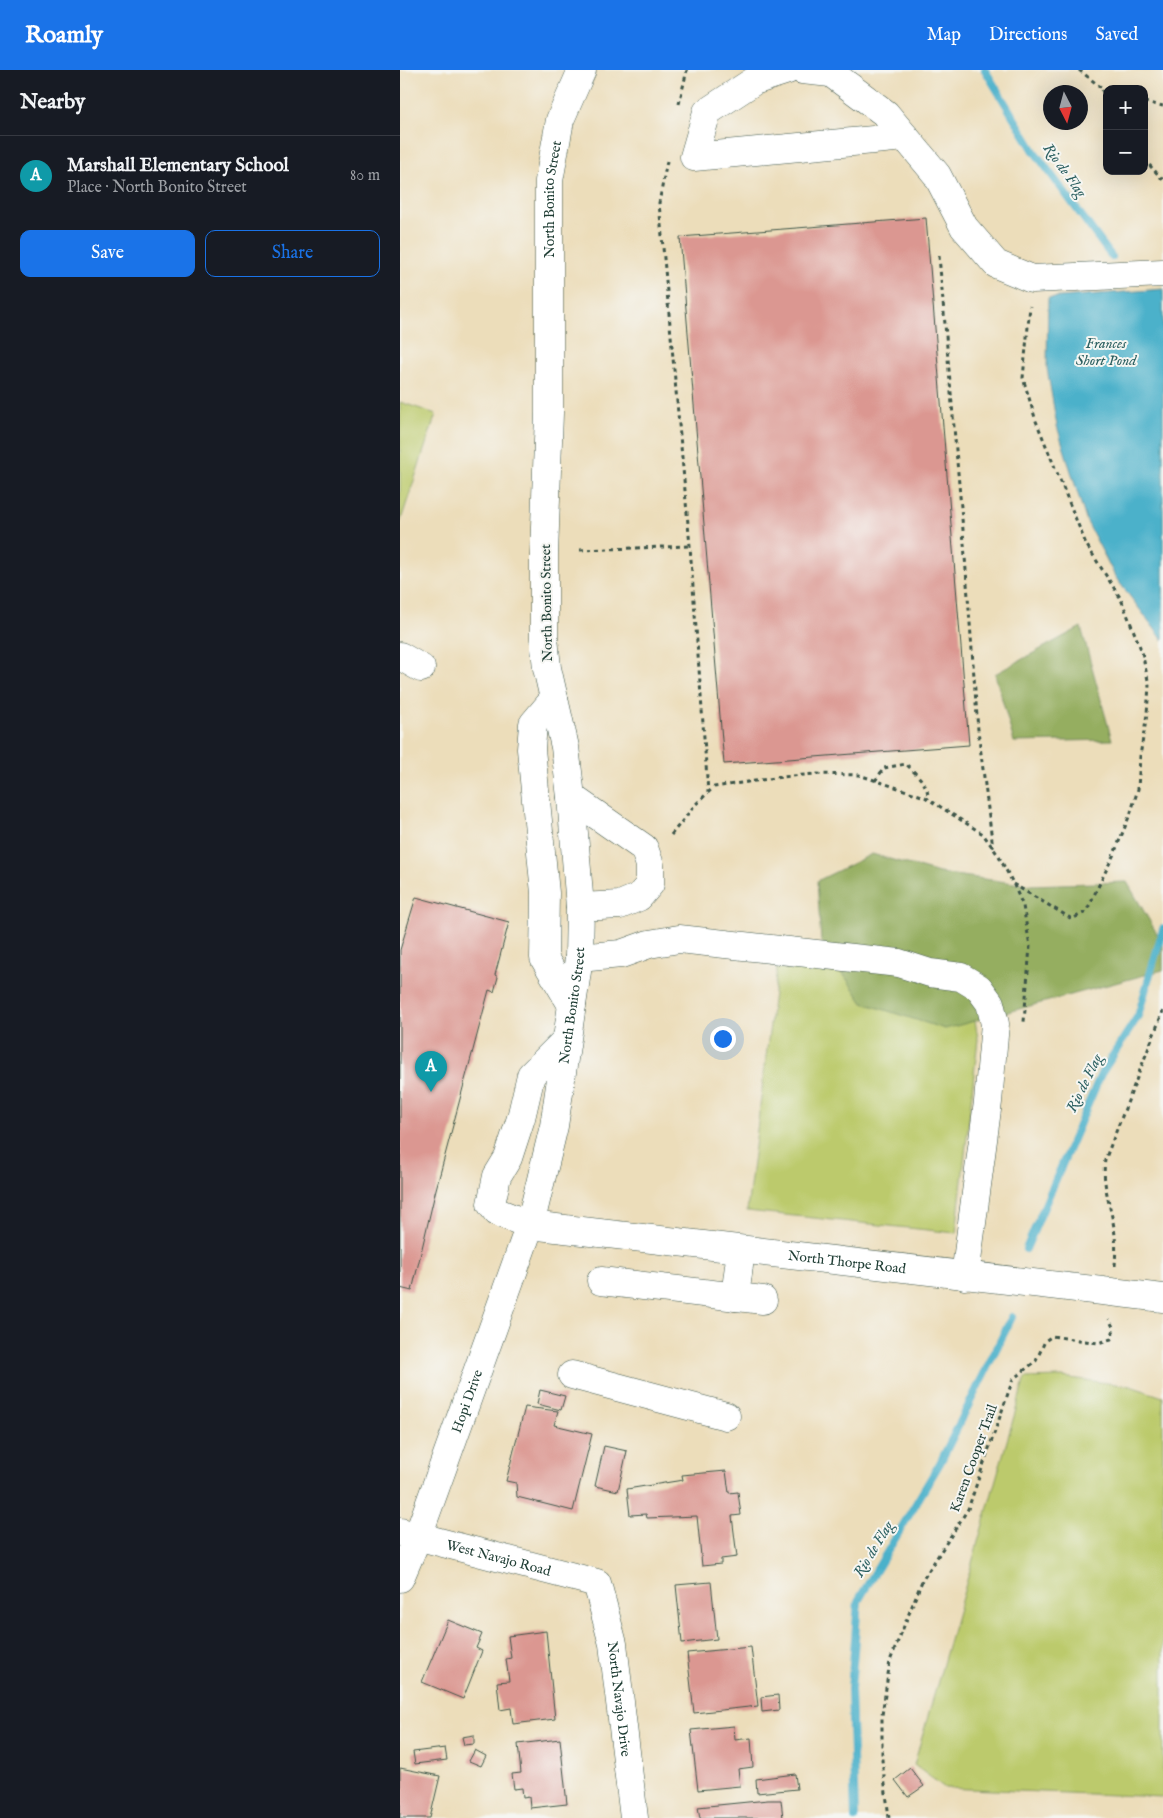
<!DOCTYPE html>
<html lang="en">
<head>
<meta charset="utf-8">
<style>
  :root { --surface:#171b24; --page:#242831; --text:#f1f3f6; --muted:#9ea1a6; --line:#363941; --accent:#1a73e8 }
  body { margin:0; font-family:"IM FELL English",serif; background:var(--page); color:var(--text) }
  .controls { position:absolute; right:15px; top:15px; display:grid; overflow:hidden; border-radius:10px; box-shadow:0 5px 20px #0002 }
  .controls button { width:45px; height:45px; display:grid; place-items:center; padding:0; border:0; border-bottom:1px solid var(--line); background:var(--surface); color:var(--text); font:25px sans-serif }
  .compass { position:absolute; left:643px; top:15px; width:45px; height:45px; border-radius:50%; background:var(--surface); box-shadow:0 5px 20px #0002; rotate:174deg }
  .you { position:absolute; left:322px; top:968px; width:18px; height:18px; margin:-12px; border:4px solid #fff; border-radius:50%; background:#1a73e8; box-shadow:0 0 0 8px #1a73e833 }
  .badge { display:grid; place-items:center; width:32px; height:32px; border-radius:50%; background:var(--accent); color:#fff; font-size:16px; font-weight:700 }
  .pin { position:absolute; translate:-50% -41px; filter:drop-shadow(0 1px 2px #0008) }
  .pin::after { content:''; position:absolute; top:26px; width:18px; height:15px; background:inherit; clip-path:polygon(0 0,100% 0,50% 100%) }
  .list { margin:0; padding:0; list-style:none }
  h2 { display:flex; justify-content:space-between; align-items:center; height:65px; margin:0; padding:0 20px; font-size:21px }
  h2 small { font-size:16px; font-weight:400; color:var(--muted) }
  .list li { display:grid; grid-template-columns:32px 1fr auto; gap:15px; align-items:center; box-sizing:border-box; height:80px; padding:0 20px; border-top:1px solid var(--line) }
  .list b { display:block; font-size:19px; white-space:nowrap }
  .list p { margin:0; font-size:16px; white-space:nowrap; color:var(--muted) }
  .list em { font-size:16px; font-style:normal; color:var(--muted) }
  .actions { display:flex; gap:10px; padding:15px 20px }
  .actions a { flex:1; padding:11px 0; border:1px solid var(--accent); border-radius:10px; text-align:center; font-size:18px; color:var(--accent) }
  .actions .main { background:var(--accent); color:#fff }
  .map { position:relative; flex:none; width:763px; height:1748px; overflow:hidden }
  header { display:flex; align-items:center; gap:30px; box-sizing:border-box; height:70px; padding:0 25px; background:var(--accent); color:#fff }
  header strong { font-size:24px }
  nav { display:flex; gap:28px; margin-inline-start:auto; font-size:18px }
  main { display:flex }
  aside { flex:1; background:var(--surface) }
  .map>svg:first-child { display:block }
  .green { fill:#bcca6c; stroke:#6e8450 }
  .forest { fill:#95ae60; stroke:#5a764a }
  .water { fill:#4bb1ca; stroke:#35777f }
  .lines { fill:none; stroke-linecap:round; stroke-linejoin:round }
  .stream { stroke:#4bb1ca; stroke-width:8 }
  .building { fill:#db9791 }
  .minor-casing { stroke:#3e5548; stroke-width:29 }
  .path { stroke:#3e5548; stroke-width:3; stroke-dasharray:4 4; stroke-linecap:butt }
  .minor { stroke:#fff; stroke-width:28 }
  .labels { text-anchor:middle; stroke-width:4; stroke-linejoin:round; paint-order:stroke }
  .street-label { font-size:14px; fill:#1f3d34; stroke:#f6f6f2 }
  .water-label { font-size:15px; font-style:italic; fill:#2c6061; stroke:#f6f6f2 }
</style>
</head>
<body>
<header>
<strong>Roamly</strong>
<nav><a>Map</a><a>Directions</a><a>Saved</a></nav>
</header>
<main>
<aside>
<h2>Nearby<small></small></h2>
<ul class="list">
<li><span class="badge" style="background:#0f9aa8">A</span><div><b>Marshall Elementary School</b><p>Place · North Bonito Street</p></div><em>80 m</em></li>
</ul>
<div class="actions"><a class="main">Save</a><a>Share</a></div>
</aside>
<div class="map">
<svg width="763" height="1748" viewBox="0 0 763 1748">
  <rect width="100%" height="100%" fill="#f6f6f2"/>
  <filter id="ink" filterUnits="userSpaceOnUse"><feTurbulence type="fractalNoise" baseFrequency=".02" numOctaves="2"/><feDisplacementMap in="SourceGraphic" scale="10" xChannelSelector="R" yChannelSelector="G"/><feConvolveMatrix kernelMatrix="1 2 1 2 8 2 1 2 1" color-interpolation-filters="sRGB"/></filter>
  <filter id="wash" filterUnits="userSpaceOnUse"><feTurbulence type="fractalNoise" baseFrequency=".0096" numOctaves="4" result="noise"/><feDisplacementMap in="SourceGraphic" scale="20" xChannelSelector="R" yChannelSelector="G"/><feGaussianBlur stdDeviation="1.12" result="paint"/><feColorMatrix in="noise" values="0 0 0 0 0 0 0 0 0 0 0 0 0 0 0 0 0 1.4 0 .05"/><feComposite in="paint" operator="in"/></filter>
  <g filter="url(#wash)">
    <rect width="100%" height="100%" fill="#ecddba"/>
    <!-- green -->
    <path class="green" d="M0,332l36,12 -36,109z
      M377,898l170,13 27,33 4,25 -22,194 -209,-22z
      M662,1307l68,9 33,11v400l-218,-9 -31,-23 111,-387z"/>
    <!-- forest -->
    <path class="forest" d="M681,557l31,113 -98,2 -19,-68z
      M472,784l67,19 90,12 98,-3 36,62v26l-218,59 -82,-26 -42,-62 -4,-60z"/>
    <!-- water -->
    <path class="water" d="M763,219v351l-47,-62 -30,-58 -29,-94 -10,-58 1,-70z"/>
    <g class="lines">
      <!-- stream -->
      <path class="stream" d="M585,0l49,81 78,106
        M626,1179l75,-175 37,-58 25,-87
        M455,1748l-4,-129 7,-88 82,-138 72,-146"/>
    </g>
    <g id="blocks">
      <!-- building -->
      <path class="building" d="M526,148l43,527 -245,19 -44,-527z
        M16,827l93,25 -14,53 3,2 -4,15 -5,-2 -54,203 -23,98 -12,-3v-338z
        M140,1320l25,6 -4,14 -24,-6z
        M125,1337l33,4 -4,14 38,9 -19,77 -56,-14 -1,-14 -10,-2z
        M204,1376l23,5 -9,40 -23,-5z
        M326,1401l3,22 9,-1 3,23 -9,1 5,41 -16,2v5l-19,2 -5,-50 -50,2 -1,-4 -16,1 -3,-26 56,-9 -1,-5z
        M311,1512l6,57 -35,4 -6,-58z
        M48,1550l34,14 -6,14 6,3 -19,48 -41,-17z
        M146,1561l9,88 -42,5 -2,-16 -11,2 -3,-28 12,-1 -3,-22 5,-1 -3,-22z
        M351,1577l7,59 -64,7 -7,-60z
        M378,1625l1,15 -17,2 -1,-15z
        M334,1656l1,14 16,-2 2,29 -15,2 2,17 -42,4 -7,-60z
        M74,1665v9l-10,1 -2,-8z
        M160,1669l7,65 -37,4 -1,-11 -6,1 -1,-10 -8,1 -2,-15 9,-1 -3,-29z
        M45,1678l2,12 -32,4 -2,-12z
        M75,1680l11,6 -5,10 -12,-5z
        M0,1698l40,8 -10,42h-30z
        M510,1698l14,18 -16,11 -13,-17z
        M395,1704l2,15 -40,4 -1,-14z
        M368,1730h13l2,18h-83l-2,-11z"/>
    </g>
  </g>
  <g filter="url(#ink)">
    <use href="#blocks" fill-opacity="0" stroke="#3e5548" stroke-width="1"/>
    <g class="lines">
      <!-- minor casing -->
      <g class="minor-casing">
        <g id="minor">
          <path d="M388,0l-34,11 -47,31 -13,45 211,-20"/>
          <path d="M402,0l29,3 55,41 51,61 27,52 32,37 36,15 131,-6"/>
          <path d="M0,586l21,12"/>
          <path d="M154,629l-21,25 -2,25 14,144 -1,65 28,47"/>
          <path d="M171,727l73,51 6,17v19l-11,13 -19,8 -40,2"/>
          <path d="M179,888l42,-4 28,-10 30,-5 220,24 31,10 31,4 18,11 11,15 5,21 -7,78 -23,174"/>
          <path id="s1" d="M166,970l-35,35 -10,43 -13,40 -11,18 -6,28 6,8 33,13 633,73"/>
          <path d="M201,1211l162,19"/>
          <path d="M335,1227l6,-47"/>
          <path d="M172,1305l154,41"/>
          <path id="s2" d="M1,1462l196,51 16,61 21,174"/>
          <path id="s3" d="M0,1508l18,-42 112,-311 24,-99 25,-168 1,-51 -9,-110 -6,-50 -18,-79 -3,-30v-83l5,-142v-232l11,-61 22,-50"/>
        </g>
      </g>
      <!-- path -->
      <path class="path" d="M679,0l28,22
        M702,20l5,11
        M744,32l19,4
        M279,34l8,-34
        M744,89l19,21
        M267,91l-8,42 31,343 18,246
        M539,186l24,274 15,200 15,118
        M180,480l110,-4
        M475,711l9,-13 22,-4c10,10 23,20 22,35
        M271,765l24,-30 19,-18 68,-10 32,-3 45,1 66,22 58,37 15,21 15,28 10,23 7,40 -6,76
        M613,814l59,35 14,-7 28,-58 17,-42 7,-23 2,-33 7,-42 2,-29 -7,-33 -21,-53 -35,-55 -50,-123 -13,-43 7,-72
        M715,1196c1,-15 1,-29 -2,-44 -4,-22 -11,-40 -8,-62l58,-149
        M489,1748l-7,-58v-45l8,-54 32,-80 46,-72 45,-130 23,-18 9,-20 7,-5 46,7 13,-4 3,-10 -5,-10"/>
      <!-- minor -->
      <use href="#minor" class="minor"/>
    </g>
  </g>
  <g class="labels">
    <!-- street labels -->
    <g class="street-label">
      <text dy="5" stroke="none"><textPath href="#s3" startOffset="1410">North Bonito Street</textPath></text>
      <text transform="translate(146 533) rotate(-91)" y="5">North Bonito Street</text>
      <text dy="5" stroke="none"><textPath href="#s3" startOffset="600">North Bonito Street</textPath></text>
      <text dy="5" stroke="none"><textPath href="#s1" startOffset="550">North Thorpe Road</textPath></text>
      <text dy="5" stroke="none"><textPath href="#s3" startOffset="189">Hopi Drive</textPath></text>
      <text transform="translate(573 1388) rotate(-70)" y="5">Karen Cooper Trail</text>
      <text dy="5" stroke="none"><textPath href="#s2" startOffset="101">West Navajo Road</textPath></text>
      <text dy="5" stroke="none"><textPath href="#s2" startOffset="321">North Navajo Drive</textPath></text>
    </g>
    <!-- water labels -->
    <g class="water-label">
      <text transform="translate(665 100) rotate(54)" y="5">Rio de Flag</text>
      <text x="706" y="278">Frances<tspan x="706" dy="17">Short Pond</tspan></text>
      <text transform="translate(684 1013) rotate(-64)" y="5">Rio de Flag</text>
      <text transform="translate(473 1479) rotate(-59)" y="5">Rio de Flag</text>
    </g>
  </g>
</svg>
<div class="controls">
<button>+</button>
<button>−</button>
</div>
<svg class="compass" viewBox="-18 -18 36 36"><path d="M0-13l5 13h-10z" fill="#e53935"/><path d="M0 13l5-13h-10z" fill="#9ea1a6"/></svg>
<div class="you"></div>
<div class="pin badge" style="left:31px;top:1022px;background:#0f9aa8">A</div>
</div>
</main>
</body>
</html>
